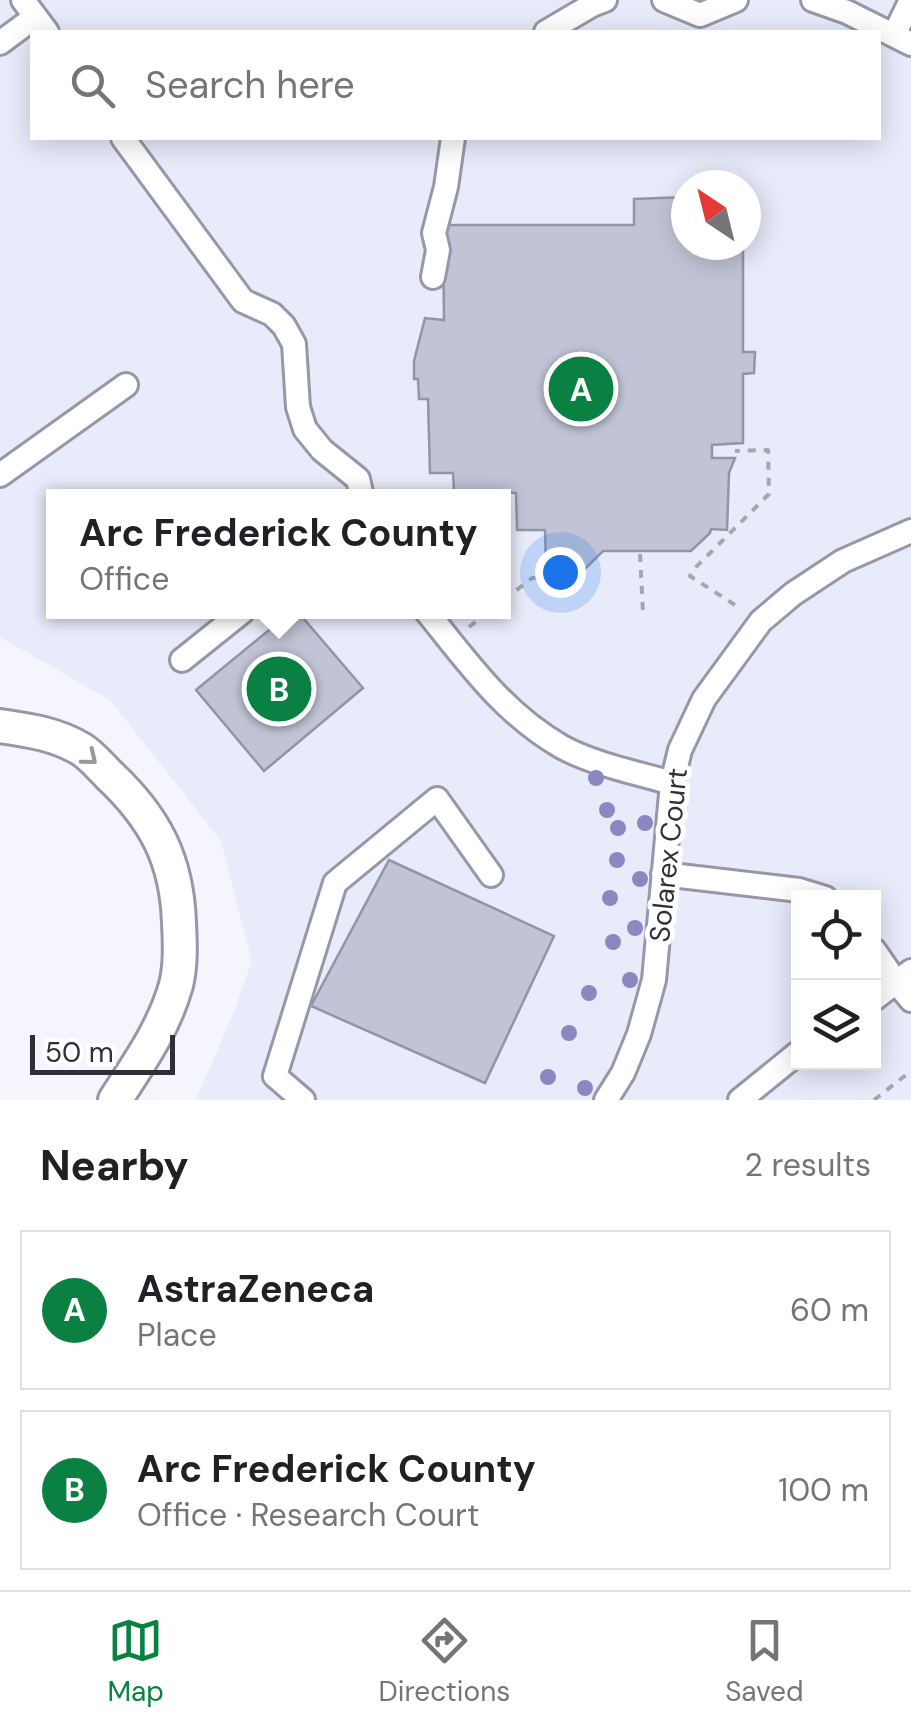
<!DOCTYPE html>
<html lang="en">
<head>
<meta charset="utf-8">
<style>
  :root { --surface:#fff; --page:#f6f6f6; --text:#202124; --muted:#757577; --line:#e0e0e0; --accent:#0b8043 }
  body { margin:0; font-family:"DM Sans",sans-serif; background:var(--page); color:var(--text) }
  .controls { position:absolute; right:30px; bottom:30px; display:grid; overflow:hidden; border-radius:0px; box-shadow:0 5px 25px #0003 }
  .controls button { width:90px; height:90px; display:grid; place-items:center; padding:0; border:0; border-bottom:2px solid var(--line); background:var(--surface); color:var(--text); font:50px sans-serif }
  .compass { position:absolute; left:671px; top:170px; width:90px; height:90px; border-radius:50%; background:var(--surface); box-shadow:0 5px 25px #0003; rotate:325deg }
  .scale { position:absolute; left:30px; bottom:25px; width:145px; box-sizing:border-box; padding-left:10px; border:5px solid #2f3037; border-top:0; font-size:28px; line-height:35px; white-space:nowrap; color:#2f3037; -webkit-text-stroke:8px #fff; paint-order:stroke }
  .you { position:absolute; left:560px; top:572px; width:35px; height:35px; margin:-25px; border:8px solid #fff; border-radius:50%; background:#1a73e8; box-shadow:0 0 0 15px #1a73e833 }
  .badge { display:grid; place-items:center; width:65px; height:65px; border-radius:50%; background:var(--accent); color:#fff; font-size:32px; font-weight:700 }
  .pin { position:absolute; translate:-50% -50%; border:5px solid #fff; box-shadow:0 2px 10px #0006 }
  .popup { position:absolute; left:46px; top:489px; width:465px; height:130px; box-sizing:border-box; display:grid; place-content:center; border-radius:0px; background:var(--surface); filter:drop-shadow(0 2px 8px #0005); font-size:32px; white-space:nowrap; color:var(--muted) }
  .popup b { font-size:38px; color:var(--text) }
  .popup::after { content:''; position:absolute; left:50%; top:100%; margin-left:-20px; border:20px solid transparent; border-top-color:var(--surface) }
  .list { margin:0; padding:0; list-style:none }
  h2 { display:flex; justify-content:space-between; align-items:center; height:130px; margin:0; padding:0 40px; font-size:42px }
  h2 small { font-size:32px; font-weight:400; color:var(--muted) }
  .list li { display:grid; grid-template-columns:65px 1fr auto; gap:30px; align-items:center; box-sizing:border-box; height:160px; margin:0 20px 20px; padding:0 20px; border:2px solid var(--line); border-radius:0px }
  .list b { display:block; font-size:38px; white-space:nowrap }
  .list p { margin:0; font-size:32px; white-space:nowrap; color:var(--muted) }
  .list em { font-size:32px; font-style:normal; color:var(--muted) }
  .icon { flex:none; width:55px; height:55px; fill:none; stroke:currentColor; stroke-width:2; stroke-linecap:round; stroke-linejoin:round }
  .map { position:relative; flex:none; width:911px; height:1100px; overflow:hidden }
  .search { position:absolute; background:var(--surface); box-shadow:0 5px 25px #0003; left:30px; right:30px; top:30px; height:110px; display:flex; align-items:center; gap:25px; box-sizing:border-box; padding:0 35px; border-radius:0px; color:var(--muted); font-size:38px }
  .sheet { height:490px; background:var(--surface) }
  nav { display:flex; justify-content:space-around; align-items:center; box-sizing:border-box; height:140px; border-top:2px solid var(--line); background:var(--surface); font-size:28px; color:var(--muted) }
  nav a { display:grid; justify-items:center; gap:5px }
  nav .on { color:var(--accent) }
  .map>svg:first-child { display:block }
  .built { fill:#e8ebfa; fill-rule:evenodd }
  .building { fill:#c1c4d6; stroke:#9395a6; stroke-width:2.5 }
  .lines { fill:none; stroke-linecap:round; stroke-linejoin:round }
  .minor-casing { stroke:#9698a9; stroke-width:28 }
  .highway-casing { stroke:#9698a9; stroke-width:38 }
  .path { stroke:#a6a7ae; stroke-width:4; stroke-dasharray:8 8; stroke-linecap:butt }
  .minor { stroke:#fff; stroke-width:22 }
  .highway { stroke:#fff; stroke-width:32 }
  .tree { fill:#8b87c1 }
  .oneway { stroke:#97989b }
  .labels { text-anchor:middle; stroke-width:10; stroke-linejoin:round; paint-order:stroke }
  .street-label { font-size:28px; fill:#2f3037; stroke:#fff }
</style>
</head>
<body>
<div class="map">
<svg width="911" height="1100" viewBox="0 0 911 1100">
  <rect width="100%" height="100%" fill="#f4f5fd"/>
  <!-- built -->
  <path class="built" d="M0,0h911v1100h-715l38,-88 18,-51 -31,-120 -111,-141 -110,-63zM32,32h846v106h-846zM686,185h60v60h-60zM54,497h450v115h-450zM798,898h76v164h-76z"/>
  <!-- building -->
  <path class="building" d="M686,197v48h57v107h12l-1,21 -11,1v69l-31,2v13h23l-6,15 -2,57 -16,-1 -1,4 -19,18h-88l-19,19 -38,-1 -1,-39h-28l-1,-37 -62,-2 -1,-18h-23l-2,-74h-9l-1,-20h-4v-18l11,-43 19,2 -1,-95h191v-26z
    M291,612h7l65,76 -99,83 -68,-81z
    M389,860l165,76 -69,147 -174,-77z"/>
  <g class="lines">
    <!-- minor casing -->
    <g class="minor-casing">
      <path id="minor" d="M23,0l24,32
        M664,0l36,15 36,-15
        M813,0l34,12 64,32
        M546,32l46,-27 13,-5
        M894,35l17,-35
        M0,43l35,-26
        M123,138l120,163 29,13 12,12 10,18 4,63 7,22 17,21 36,29 4,18
        M433,277l5,-27 -4,-17 12,-46 7,-49
        M0,475l126,-90
        M427,612c41,51 77,102 135,135 31,17 75,26 110,36
        M182,660l60,-48
        M663,874l136,16 26,8
        M874,950l22,32 15,-11
        M874,999l22,-17 15,18
        M303,1100l-28,-24 60,-193 102,-84 54,76
        M606,1100l17,-27 16,-39 15,-54 18,-197 8,-33 24,-51 57,-78 32,-27 50,-33 68,-30
        M740,1100l58,-47"/>
    </g>
    <!-- highway casing -->
    <g class="highway-casing">
      <path id="highway" d="M0,726c28,4 56,8 81,23 10,6 19,17 28,26 46,43 68,85 70,148 1,20 2,42 -3,62 -12,43 -37,78 -61,115"/>
    </g>
    <!-- path -->
    <path class="path" d="M640,554l3,59
      M504,600l28,-22h23
      M735,605l-45,-29 3,-6 76,-76 -1,-44 -33,1
      M469,627l20,-15
      M874,1100l37,-29"/>
    <!-- minor -->
    <use href="#minor" class="minor"/>
    <!-- highway -->
    <use href="#highway" class="highway"/>
  </g>
  <!-- trees -->
  <g class="tree">
    <circle cx="596" cy="778" r="8"/>
    <circle cx="607" cy="810" r="8"/>
    <circle cx="645" cy="823" r="8"/>
    <circle cx="618" cy="828" r="8"/>
    <circle cx="617" cy="860" r="8"/>
    <circle cx="640" cy="879" r="8"/>
    <circle cx="610" cy="898" r="8"/>
    <circle cx="635" cy="928" r="8"/>
    <circle cx="613" cy="942" r="8"/>
    <circle cx="630" cy="980" r="8"/>
    <circle cx="589" cy="993" r="8"/>
    <circle cx="569" cy="1033" r="8"/>
    <circle cx="548" cy="1077" r="8"/>
    <circle cx="585" cy="1088" r="8"/>
  </g>
  <!-- one-way arrows -->
  <defs><path id="oneway-chevron" d="M-2-3.5L2.5 0L-2 3.5" fill="none" stroke-width="1.6" stroke-linecap="round" stroke-linejoin="round" transform="scale(2.5)"/></defs>
  <use class="oneway" href="#oneway-chevron" transform="translate(90 758) rotate(39)"/>
  <g class="labels">
    <!-- street labels -->
    <g class="street-label">
      <text transform="translate(668 855) rotate(-84)" y="10">Solarex Court</text>
    </g>
  </g>
</svg>
<div class="controls">
<button><svg class="icon" aria-label="locate" viewBox="0 0 24 24"><circle cx="12" cy="12" r="6"/><path d="M12 2v4M12 18v4M2 12h4M18 12h4"/></svg></button>
<button><svg class="icon" aria-label="layers" viewBox="0 0 24 24"><path d="M12 4l9 5-9 5-9-5zM3 14l9 5 9-5"/></svg></button>
</div>
<svg class="compass" viewBox="-18 -18 36 36"><path d="M0-13l5 13h-10z" fill="#e53935"/><path d="M0 13l5-13h-10z" fill="#757577"/></svg>
<div class="scale">50 m</div>
<div class="you"></div>
<div class="pin badge" style="left:581px;top:389px">A</div>
<div class="pin badge" style="left:279px;top:689px">B</div>
<div class="popup"><b>Arc Frederick County</b>Office</div>
<div class="search"><svg class="icon" aria-label="search" viewBox="0 0 24 24"><circle cx="10" cy="10" r="6"/><path d="M15 15l6 6"/></svg>Search here</div>
</div>
<section class="sheet">
<h2>Nearby<small>2 results</small></h2>
<ul class="list">
<li><span class="badge">A</span><div><b>AstraZeneca</b><p>Place</p></div><em>60 m</em></li>
<li><span class="badge">B</span><div><b>Arc Frederick County</b><p>Office · Research Court</p></div><em>100 m</em></li>
</ul>
</section>
<nav>
<a class="on"><svg class="icon" aria-label="map" viewBox="0 0 24 24"><path d="M3 6l6-2 6 2 6-2v14l-6 2-6-2-6 2zM9 4v14M15 6v14"/></svg>Map</a>
<a><svg class="icon" aria-label="directions" viewBox="0 0 24 24"><path d="M12 3l9 9-9 9-9-9zM9 14v-3h6M13 9l2 2-2 2"/></svg>Directions</a>
<a><svg class="icon" aria-label="saved" viewBox="0 0 24 24"><path d="M7 4h10v16l-5-4-5 4z"/></svg>Saved</a>
</nav>
</body>
</html>
